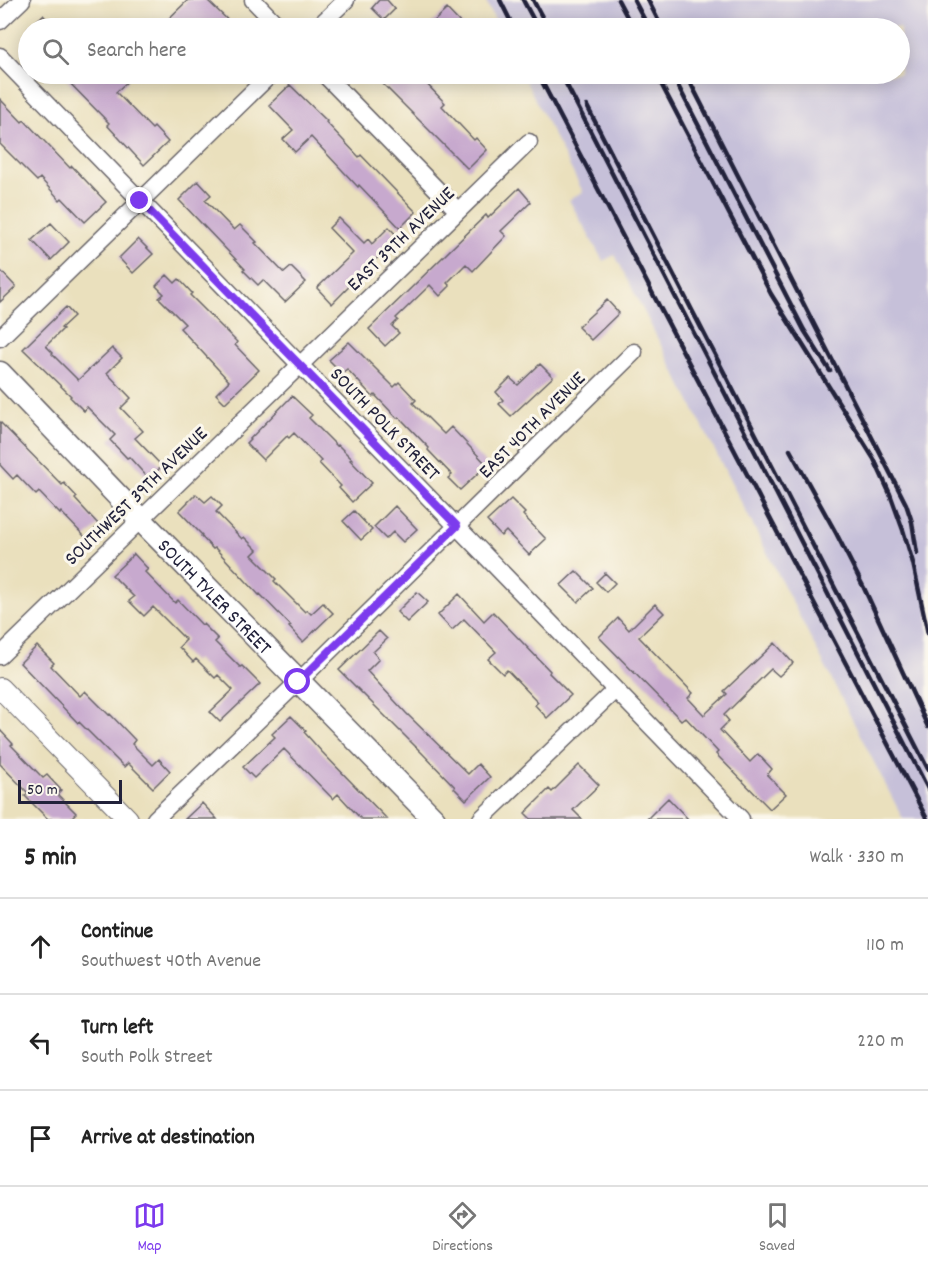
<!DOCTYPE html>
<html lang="en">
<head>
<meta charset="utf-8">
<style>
  :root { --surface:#fff; --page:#f6f6f6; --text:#222; --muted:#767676; --line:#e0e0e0; --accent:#7c3aed }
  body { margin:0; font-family:Dekko,sans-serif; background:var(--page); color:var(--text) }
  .scale { position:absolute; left:18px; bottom:15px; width:104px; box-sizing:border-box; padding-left:6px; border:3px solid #22223b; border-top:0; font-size:16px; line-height:21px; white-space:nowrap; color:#22223b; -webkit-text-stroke:4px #fbf7ec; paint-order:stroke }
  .stop { position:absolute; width:18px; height:18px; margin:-14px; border:4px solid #7c3aed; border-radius:50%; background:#fff }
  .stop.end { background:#7c3aed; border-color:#fff; box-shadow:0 2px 6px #0008 }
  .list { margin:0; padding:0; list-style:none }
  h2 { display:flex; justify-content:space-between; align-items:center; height:78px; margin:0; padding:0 24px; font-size:26px }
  h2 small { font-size:20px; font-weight:400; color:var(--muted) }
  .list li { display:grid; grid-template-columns:39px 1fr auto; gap:18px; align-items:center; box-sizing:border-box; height:96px; padding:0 24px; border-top:2px solid var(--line) }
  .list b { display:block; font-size:22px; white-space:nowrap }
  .list p { margin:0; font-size:20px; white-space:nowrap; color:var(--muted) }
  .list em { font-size:20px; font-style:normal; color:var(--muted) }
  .icon { flex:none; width:33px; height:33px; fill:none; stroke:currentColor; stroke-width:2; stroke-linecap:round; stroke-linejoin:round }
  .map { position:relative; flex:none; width:928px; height:819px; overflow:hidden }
  .search { position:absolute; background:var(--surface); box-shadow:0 3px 15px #0003; left:18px; right:18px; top:18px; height:66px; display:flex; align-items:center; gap:15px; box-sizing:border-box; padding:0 21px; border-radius:33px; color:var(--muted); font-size:22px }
  .sheet { height:366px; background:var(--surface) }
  nav { display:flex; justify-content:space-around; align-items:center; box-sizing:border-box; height:84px; border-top:2px solid var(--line); background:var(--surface); font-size:16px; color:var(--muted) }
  nav a { display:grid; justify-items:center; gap:3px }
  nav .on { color:var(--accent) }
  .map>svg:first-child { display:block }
  .industrial { fill:#c6c0d9 }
  .building { fill:#c7a9ce }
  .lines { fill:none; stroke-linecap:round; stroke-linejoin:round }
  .minor-casing { stroke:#686468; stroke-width:19 }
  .tertiary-casing { stroke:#686468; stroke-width:22 }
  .secondary-casing { stroke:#686468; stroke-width:25 }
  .minor { stroke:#fff; stroke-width:16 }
  .tertiary { stroke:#fff; stroke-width:20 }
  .secondary { stroke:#fff; stroke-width:22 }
  .rail { stroke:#22223b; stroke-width:4.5 }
  .route { stroke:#7c3aed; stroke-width:8 }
  .labels { text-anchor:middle; stroke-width:6; stroke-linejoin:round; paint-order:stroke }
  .street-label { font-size:20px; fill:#22223b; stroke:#fbf7ec }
</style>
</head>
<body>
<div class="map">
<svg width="928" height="819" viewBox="0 0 928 819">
  <rect width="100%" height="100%" fill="#fbf7ec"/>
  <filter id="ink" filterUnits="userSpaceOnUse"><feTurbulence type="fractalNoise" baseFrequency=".0167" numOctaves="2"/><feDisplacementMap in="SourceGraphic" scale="12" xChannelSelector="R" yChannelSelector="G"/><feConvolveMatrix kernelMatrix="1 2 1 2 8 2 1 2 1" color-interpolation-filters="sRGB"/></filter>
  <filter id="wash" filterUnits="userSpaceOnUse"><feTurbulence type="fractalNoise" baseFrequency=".008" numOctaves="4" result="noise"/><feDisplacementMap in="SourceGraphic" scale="24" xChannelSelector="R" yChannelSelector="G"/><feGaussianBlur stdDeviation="1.35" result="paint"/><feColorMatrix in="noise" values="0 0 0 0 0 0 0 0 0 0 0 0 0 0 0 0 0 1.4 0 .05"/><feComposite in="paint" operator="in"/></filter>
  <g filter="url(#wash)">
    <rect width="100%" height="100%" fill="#eae0bd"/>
    <!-- industrial -->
    <path class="industrial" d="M485,0h443v819h-25l-288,-564 -12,6 -34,-61 14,-8 -61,-118h378v-46h-401z"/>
    <g id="blocks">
      <!-- building -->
      <path class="building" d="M188,0h19l29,28h-77z
        M379,0h8l8,9 -11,11 -12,-12z
        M447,9l18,19h-38z
        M43,15l13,13h-27z
        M61,74h61l6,7 -12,11 36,37 2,-2 14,15 -24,23 -37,-40 2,-2z
        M373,74h56l-6,6 22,23 -3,3 32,34 2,-2 11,12 -19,19z
        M290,85l37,36 -1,1 33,35 2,-2 55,57 -16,16 -41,-43 -1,2 -47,-50 -16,15 -12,-13 10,-9 -24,-25z
        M0,99l22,23 2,-2 46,48 2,-2 34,36 -21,20 -23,-24 -2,2 -20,-22 -3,3 -37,-37z
        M198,181l13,14 -6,5 29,30 6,-5 17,17 -2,1 29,30 7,-6 15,15 -21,20 -22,-22 -5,5 -15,-15 2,-1 -66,-69z
        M519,188l12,14 -30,29 5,5 -33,35 -7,-7 -19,19 3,3 -10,10 -10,-11 -34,33 2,2 -6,6 7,7 -14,13 -16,-17 117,-114 2,3z
        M339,218l25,25 4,-4 4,5 17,-17 9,10 -66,67 -15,-16 36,-35 -24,-25z
        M51,223l18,19 -18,18 -19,-20z
        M138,239l15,15 -20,19 -14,-15z
        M0,270l16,17 -16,15z
        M167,275l8,8 4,-4 13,14 -2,2 47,47 -2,3 24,25 -34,33 -9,-9 13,-13 -49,-53 5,-4 -26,-26 5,-4 -8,-8z
        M607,300l12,13 -28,27 -13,-13z
        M66,307l8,9 -13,12 2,1 -17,17 7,7 -1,1 26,26 34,-32 10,10 -15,15 24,25 -10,10 22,23 -8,7 27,28 -13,13 -20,-22 -2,1 -17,-18 5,-5 -28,-28 -3,4 -14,-14 1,-1 -48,-47z
        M349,342l45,45 5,-5 17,18 -3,3 31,31 7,-7 36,38 -27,25 -12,-12 4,-3 -24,-25 1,-2 -30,-31 -2,1 -22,-23 -2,2 -26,-28 -5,4 -13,-13z
        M540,364l13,13 -42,39 -12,-12 4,-4 -7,-8 14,-14 8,7z
        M292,396l20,19 -3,3 28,28 1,-1 14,14 -2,1 22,23 -20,19 -13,-14 2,-2 -22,-23 2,-2 -27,-28 -5,5 -2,-2 -24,24 -17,-17z
        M0,422l62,63 2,-2 13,14 -2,2 24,26 -13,13 -25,-26 -1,2 -21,-22 -3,3 -19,-20 -4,4 -13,-14z
        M196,494l9,8 7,-6 10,10 -6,6 26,27 2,-2 13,13 -5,5 24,24 -2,2 31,31 2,-2 4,4 12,-11 10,10 -30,29 -14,-15 2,-1 -31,-32 -1,1 -44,-47 -2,1 -12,-13 1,-1 -23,-24z
        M511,499l14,14 -2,2 23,24 -17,16 -23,-24 -5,5 -14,-15z
        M395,506l22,23 -14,13 -10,-10 -7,7 -12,-12z
        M354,511l18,19 -11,10 -18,-19z
        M134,554l14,15 -3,3 30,31 3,-3 24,25 1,-1 15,15 -3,3 25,25 2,-1 18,18 -40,38 -10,-10 23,-22 -15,-15 -3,3 -19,-19 -3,3 -14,-15 7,-7 -33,-33 -9,9 -15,-15 5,-4 -22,-22z
        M576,571l17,17 -15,14 -17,-17z
        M605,573l10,10 -9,9 -10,-10z
        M417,592l11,10 -21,20 -10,-10z
        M459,594l25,27 9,-9 57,59 -1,2 22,22 -24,23 -12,-13 3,-3 -31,-32 -4,4 -15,-15 8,-7 -32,-33 -12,11 -14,-15z
        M655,604l9,9 -25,24 54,56 -5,5 16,17 23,-21 -3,-3 51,-48 18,20 -14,13 -8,-7 -47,46 5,6 -9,9 30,32 8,-8 14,15 -5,6 19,19 -16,15 -54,-55 2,-2 -33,-35 -4,3 -82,-83 19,-19 11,12z
        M379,631l8,8 -14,13 6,7 -12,12 39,42 62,61 10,-10 12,13 -24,23 -12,-12 1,-1 -33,-34 -83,-83z
        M37,646l17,17 -3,3 29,30 5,-5 24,24 1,-1 25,26 -3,4 21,21 6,-6 11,12 -17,17 -25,-25 -4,4 -45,-45 -1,1 -58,-60z
        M291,716l15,15 -2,1 18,20 65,67h-26l-23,-25 -5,5 -49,-50 -30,29 -11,-11 32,-30 -3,-3z
        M0,730l13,14 -2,1 32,33 4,-3 14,15 -4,4 19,19 -6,6h-22l-23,-23 3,-3 -28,-29z
        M579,765l20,20 -26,25 9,9h-51l-6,-6 24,-24 3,3z
        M668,798l20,21h-41z
        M202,803l15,16h-32z"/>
    </g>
  </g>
  <g filter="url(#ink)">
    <use href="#blocks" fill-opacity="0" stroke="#686468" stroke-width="1.5"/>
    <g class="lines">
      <!-- minor casing -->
      <g class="minor-casing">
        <path id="minor" d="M253,0l27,28
          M0,21l22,-21
          M317,28l29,-28
          M0,56l741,763
          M324,74l133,136
          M0,338l271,-264
          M0,656c100,-98 201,-194 301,-292 76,-73 151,-148 228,-222
          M155,819l143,-137 336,-330
          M481,819l134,-129"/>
      </g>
      <!-- tertiary casing -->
      <g class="tertiary-casing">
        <path id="tertiary" d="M0,688l128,131"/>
      </g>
      <!-- secondary casing -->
      <g class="secondary-casing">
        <g id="secondary">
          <path id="s1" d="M0,373l140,146 294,300"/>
        </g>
      </g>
      <!-- minor -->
      <use href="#minor" class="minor"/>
      <!-- tertiary -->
      <use href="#tertiary" class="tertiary"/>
      <!-- secondary -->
      <use href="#secondary" class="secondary"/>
      <!-- rail -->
      <path class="rail" d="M500,0l14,28
        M523,0l15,28
        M533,0l15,28
        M618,0l15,28
        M634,0l15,28
        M648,0l14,28
        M538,74l389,745
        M561,74l367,715
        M656,74l115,220 103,165 16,35 13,36 10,33 15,71
        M672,74l132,256 26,41
        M686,74l220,430 6,18 5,31
        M587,106l341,663
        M790,450l46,83 28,55 64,139"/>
    </g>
  </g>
  <g class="lines" filter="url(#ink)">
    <!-- route -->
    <path class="route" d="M140,201l317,325 -159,156"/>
  </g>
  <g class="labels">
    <!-- street labels -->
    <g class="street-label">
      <text transform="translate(400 238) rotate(-44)" y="7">EAST 39TH AVENUE</text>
      <text transform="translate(386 423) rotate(46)" y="7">SOUTH POLK STREET</text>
      <text transform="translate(531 424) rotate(-45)" y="7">EAST 40TH AVENUE</text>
      <text transform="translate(135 495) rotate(-44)" y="7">SOUTHWEST 39TH AVENUE</text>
      <text dy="7" stroke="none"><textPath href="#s1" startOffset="310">SOUTH TYLER STREET</textPath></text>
    </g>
  </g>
</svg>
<div class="scale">50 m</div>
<div class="stop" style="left:298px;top:682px"></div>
<div class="stop end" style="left:140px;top:201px"></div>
<div class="search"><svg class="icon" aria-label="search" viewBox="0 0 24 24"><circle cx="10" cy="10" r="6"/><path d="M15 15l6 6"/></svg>Search here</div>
</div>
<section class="sheet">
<h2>5 min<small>Walk · 330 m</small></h2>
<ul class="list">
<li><svg class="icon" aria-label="ahead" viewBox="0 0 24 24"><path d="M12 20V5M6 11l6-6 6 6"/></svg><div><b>Continue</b><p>Southwest 40th Avenue</p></div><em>110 m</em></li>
<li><svg class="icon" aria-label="left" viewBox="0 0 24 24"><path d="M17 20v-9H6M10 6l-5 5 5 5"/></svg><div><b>Turn left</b><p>South Polk Street</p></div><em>220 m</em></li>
<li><svg class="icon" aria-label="arrive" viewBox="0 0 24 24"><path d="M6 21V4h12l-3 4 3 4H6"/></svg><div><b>Arrive at destination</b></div></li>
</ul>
</section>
<nav>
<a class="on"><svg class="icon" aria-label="map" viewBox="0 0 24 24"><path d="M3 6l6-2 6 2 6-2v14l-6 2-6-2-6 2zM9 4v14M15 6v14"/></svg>Map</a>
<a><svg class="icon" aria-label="directions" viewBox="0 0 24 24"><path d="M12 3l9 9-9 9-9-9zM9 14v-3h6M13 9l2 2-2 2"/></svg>Directions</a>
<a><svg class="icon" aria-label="saved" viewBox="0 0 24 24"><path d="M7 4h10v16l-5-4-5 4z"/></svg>Saved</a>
</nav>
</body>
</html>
